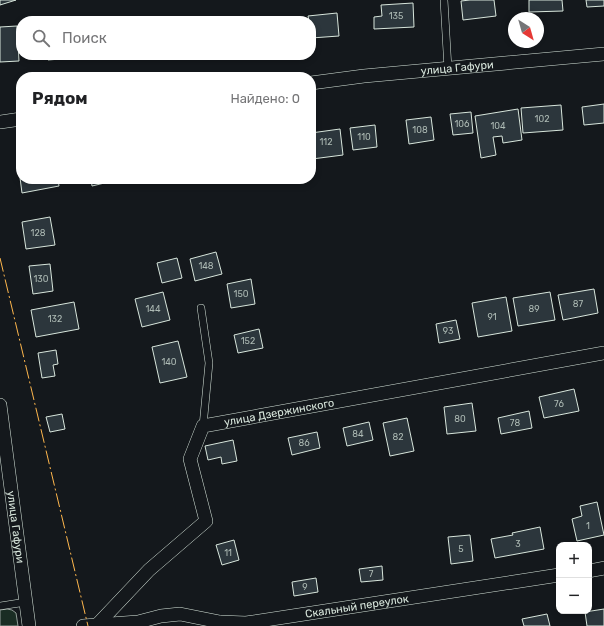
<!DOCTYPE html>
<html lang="ru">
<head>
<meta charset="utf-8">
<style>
  :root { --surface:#fff; --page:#f2f2f2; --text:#202124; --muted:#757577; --line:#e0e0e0 }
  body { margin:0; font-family:Rubik,sans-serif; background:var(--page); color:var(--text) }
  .controls { position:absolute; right:12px; bottom:12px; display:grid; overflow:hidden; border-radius:8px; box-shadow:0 2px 6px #0003 }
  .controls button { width:36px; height:36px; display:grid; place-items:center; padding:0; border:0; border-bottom:1px solid var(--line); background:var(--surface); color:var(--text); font:20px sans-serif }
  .compass { position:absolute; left:508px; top:12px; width:36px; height:36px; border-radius:50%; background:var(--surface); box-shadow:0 2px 6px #0003; rotate:143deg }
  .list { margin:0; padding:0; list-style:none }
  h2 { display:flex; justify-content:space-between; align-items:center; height:52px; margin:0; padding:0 16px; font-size:17px }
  h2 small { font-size:13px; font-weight:400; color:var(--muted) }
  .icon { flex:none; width:22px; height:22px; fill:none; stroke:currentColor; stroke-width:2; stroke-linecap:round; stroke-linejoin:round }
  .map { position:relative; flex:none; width:604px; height:626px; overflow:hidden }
  .search { position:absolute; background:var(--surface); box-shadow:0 2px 6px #0003; left:16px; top:16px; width:300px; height:44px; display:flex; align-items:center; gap:10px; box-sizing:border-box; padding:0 14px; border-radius:16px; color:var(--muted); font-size:15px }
  .panel { position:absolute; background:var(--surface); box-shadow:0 2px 6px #0003; left:16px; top:72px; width:300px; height:112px; border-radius:16px }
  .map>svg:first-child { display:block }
  .green { fill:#1a2d24; stroke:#939e99 }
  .building { fill:#2c363c; stroke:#d8e6dc }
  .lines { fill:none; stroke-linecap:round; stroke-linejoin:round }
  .lane-casing { stroke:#d8e6dc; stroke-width:8 }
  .street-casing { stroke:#d8e6dc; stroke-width:14 }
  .lane { stroke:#14181c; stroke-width:7 }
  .street { stroke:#14181c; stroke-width:13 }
  .power { stroke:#ffb74d; stroke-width:1; stroke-dasharray:14 3 2 3; stroke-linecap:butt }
  .labels { text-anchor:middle; stroke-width:3; stroke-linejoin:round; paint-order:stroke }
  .number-label { font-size:9px; fill:#adbab4 }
  .street-label { font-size:11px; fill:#d8e6dc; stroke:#14181c }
</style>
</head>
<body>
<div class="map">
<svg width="604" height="626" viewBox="0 0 604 626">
  <rect width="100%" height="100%" fill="#14181c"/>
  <!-- green -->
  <path class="green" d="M7,609l5,1 4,3 2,13h-18v-16z"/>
  <!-- building -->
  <path class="building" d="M0,0h16l-16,5z
    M470,0h24l2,16 -33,4 -2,-19z
    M529,0h33l1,11 -34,1z
    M586,0h18v6l-17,1z
    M413,3l1,24 -40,2v-12l8,-1 -1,-11z
    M337,13l2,23 -28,2v-17h-2l-1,-5z
    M292,17v4h-31v-1z
    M17,26l2,35 -19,1v-35z
    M47,55h26v3l-25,2z
    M85,55h29l-28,3z
    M604,104v19l-20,2 -2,-18z
    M561,105l2,25 -40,3 -2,-25z
    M518,109l4,31 -19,3 -1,-7 -9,1 3,18 -15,3 -6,-42z
    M471,112l2,21 -20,2 -3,-21z
    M431,117l3,23 -25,4 -3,-24z
    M375,125l2,22 -24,3 -3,-22z
    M340,129l3,26 -31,4 -1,-26z
    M19,170h2v9h37l1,7 -37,7z
    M91,179h30l-29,7z
    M50,217l5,28 -29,4 -4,-27z
    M216,252l6,22 -27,7 -5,-22z
    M177,258l5,20 -20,5 -5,-20z
    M50,264l3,27 -20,3 -4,-28z
    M251,279l4,25 -24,4 -4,-24z
    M594,289l4,24 -35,7 -5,-25z
    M163,292l7,28 -28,7 -7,-28z
    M550,292l5,28 -37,6 -5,-28z
    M506,297l6,34 -34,6 -6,-34z
    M74,302l5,27 -43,8 -5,-27z
    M456,320l4,19 -21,4 -3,-19z
    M259,329l4,19 -25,5 -4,-18z
    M178,341l9,36 -27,6 -8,-36z
    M56,350l2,14 -5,1 2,11 -13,2 -4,-25z
    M574,389l5,22 -35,7 -5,-21z
    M472,403l4,28 -29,3 -3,-27z
    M529,411l3,17 -31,6 -3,-16z
    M62,414l3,15 -15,3 -4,-15z
    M407,418l7,33 -24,5 -7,-33z
    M369,422l4,18 -26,6 -4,-18z
    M317,432l3,16 -28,7 -4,-17z
    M233,440l4,21 -15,3 -1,-7 -13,3 -3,-14z
    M597,502l7,33 -27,6 -5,-22 10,-3 -2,-10z
    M540,527l4,22 -49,9 -4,-19 22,-4 -1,-2z
    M470,535l3,26 -22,3 -3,-27z
    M234,540l5,20 -17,5 -6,-20z
    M382,566l1,14 -22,2 -2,-13z
    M316,578l2,14 -24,4 -2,-14z
    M604,609v17h-17l-2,-14z
    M547,614l3,12h-26l-2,-7z"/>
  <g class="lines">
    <!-- lane casing -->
    <g class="lane-casing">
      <path id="lane" d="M444,0l4,69
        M201,308l8,55 -6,63
        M0,606l26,-4"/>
    </g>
    <!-- street casing -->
    <g class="street-casing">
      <g id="street">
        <path id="s1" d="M311,83l53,-7 240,-22"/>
        <path d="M0,122l21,-3"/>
        <path id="s2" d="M0,405l29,221"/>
        <path d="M589,571l15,-3"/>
        <path id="s3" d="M83,626l55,-4 23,-6 19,-2 40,8 26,1 313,-48"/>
        <path id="s4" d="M96,626l53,-56 57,-49 -16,-62 13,-33 401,-73"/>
      </g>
    </g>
    <!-- lane -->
    <use href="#lane" class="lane"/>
    <!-- street -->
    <use href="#street" class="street"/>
    <!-- power -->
    <path class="power" d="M0,258l88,368"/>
  </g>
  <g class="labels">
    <!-- number labels -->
    <g class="number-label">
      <text x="396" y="19">135</text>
      <text x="542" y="122">102</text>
      <text x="462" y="127">106</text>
      <text x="498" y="129">104</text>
      <text x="420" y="133">108</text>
      <text x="364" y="140">110</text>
      <text x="326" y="145">112</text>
      <text x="38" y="236">128</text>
      <text x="206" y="269">148</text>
      <text x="41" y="282">130</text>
      <text x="241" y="297">150</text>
      <text x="578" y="307">87</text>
      <text x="153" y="312">144</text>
      <text x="534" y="312">89</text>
      <text x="492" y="320">91</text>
      <text x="55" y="322">132</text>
      <text x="448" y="334">93</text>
      <text x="248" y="344">152</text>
      <text x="169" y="365">140</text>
      <text x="559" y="407">76</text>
      <text x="460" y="422">80</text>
      <text x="515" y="426">78</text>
      <text x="358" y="437">84</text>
      <text x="398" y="440">82</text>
      <text x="304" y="446">86</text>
      <text x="588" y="529">1</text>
      <text x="518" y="547">3</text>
      <text x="461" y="552">5</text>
      <text x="228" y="556">11</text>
      <text x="371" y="577">7</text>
      <text x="305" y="590">9</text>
    </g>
    <!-- street labels -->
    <g class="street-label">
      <text dy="4" stroke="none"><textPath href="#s1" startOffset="147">улица Гафури</textPath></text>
      <text dy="4" stroke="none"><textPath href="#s4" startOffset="329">улица Дзержинского</textPath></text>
      <text dy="4" stroke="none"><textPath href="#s2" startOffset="123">улица Гафури</textPath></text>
      <text dy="4" stroke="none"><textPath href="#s3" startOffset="277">Скальный переулок</textPath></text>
    </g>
  </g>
</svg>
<div class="controls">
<button>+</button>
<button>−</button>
</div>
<svg class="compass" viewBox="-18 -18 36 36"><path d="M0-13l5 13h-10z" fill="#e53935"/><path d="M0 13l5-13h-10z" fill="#757577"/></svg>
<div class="search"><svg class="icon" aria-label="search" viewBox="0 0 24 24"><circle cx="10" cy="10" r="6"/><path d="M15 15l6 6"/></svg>Поиск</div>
<section class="panel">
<h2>Рядом<small>Найдено: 0</small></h2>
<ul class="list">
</ul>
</section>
</div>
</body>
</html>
